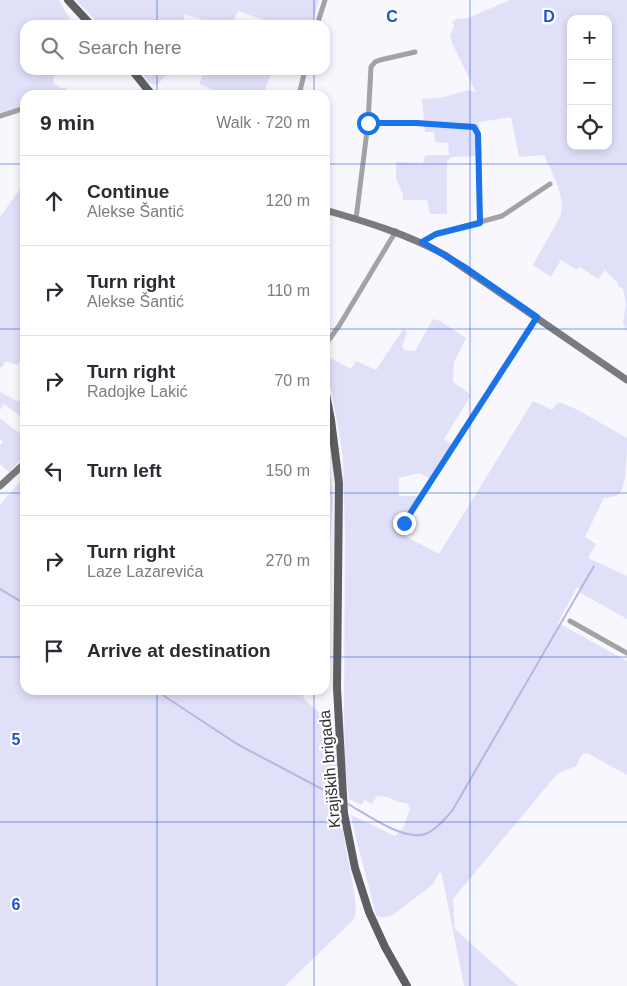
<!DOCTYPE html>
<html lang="en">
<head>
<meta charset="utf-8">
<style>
  :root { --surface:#fff; --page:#f7f7f7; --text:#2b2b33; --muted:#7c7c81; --line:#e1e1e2 }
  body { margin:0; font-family:Arial,sans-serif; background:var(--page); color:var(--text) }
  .controls { position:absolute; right:15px; top:15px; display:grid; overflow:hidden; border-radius:10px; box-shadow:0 2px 8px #0003 }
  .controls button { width:45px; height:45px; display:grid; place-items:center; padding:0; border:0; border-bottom:1px solid var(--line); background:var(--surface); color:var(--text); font:25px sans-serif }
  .stop { position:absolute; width:15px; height:15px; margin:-11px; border:4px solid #1a73e8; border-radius:50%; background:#fff }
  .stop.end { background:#1a73e8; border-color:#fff; box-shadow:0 1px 5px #0008 }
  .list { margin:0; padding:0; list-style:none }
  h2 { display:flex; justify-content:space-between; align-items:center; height:65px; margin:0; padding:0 20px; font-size:21px }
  h2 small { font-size:16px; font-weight:400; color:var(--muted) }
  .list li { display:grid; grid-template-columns:32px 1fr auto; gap:15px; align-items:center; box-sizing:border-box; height:90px; padding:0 20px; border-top:1px solid var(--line) }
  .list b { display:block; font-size:19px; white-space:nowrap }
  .list p { margin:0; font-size:16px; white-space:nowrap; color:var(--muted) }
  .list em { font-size:16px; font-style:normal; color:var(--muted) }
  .icon { flex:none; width:28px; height:28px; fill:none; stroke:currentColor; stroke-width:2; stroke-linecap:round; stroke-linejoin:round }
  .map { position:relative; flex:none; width:627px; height:986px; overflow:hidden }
  .search { position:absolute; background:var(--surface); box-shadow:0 2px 8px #0003; left:20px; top:20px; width:310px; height:55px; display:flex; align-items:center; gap:12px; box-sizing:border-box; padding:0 18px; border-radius:15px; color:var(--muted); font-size:19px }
  .panel { position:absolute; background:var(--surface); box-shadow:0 2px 8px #0003; left:20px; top:90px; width:310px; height:605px; border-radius:15px }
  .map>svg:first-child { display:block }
  .green { fill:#e0e0f9; fill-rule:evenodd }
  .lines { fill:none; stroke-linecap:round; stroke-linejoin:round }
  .stream { stroke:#b7b6df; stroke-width:2 }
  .street { stroke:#a3a3a6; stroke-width:5 }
  .secondary { stroke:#7b7b7f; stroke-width:7 }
  .primary { stroke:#5f5f63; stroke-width:8 }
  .route { stroke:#1a73e8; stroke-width:6 }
  .grid { fill:none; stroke:#1d4ed8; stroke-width:1; stroke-opacity:0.55 }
  .labels { text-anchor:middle; stroke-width:4.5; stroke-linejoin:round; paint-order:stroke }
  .street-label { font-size:16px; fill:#303032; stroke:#fff }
  .grid-label { font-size:16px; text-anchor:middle; font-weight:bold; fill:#1d4ed8; stroke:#fff; stroke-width:4.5; stroke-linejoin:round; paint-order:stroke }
</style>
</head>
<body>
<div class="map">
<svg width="627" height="986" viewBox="0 0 627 986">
  <rect width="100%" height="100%" fill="#f7f7fd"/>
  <!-- green -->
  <path class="green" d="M0,0h59l11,19 -2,6h-43v45h30l-2,12 9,7 4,-2 1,8h-42v15l-25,8z
    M76,0h243l-7,25h-39v-2l-35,-12 -6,14h-14l-33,-11 -3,11h-82z
    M510,0h117v331l-4,-9 3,-16 -3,-18 -4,-1 -2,-5 -12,-12 -7,9 -18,-12 -3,3 -16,-10 -10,17 -18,-12 27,-48c7,-19 -8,-44 -16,-62l-25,2 -8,-40 -32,5 3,34 -30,1 -5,4v53h-17l-3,-14h-24v-6l-7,-15v-17l27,1 2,-8h24l-1,-12 -13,-1 -1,-10h-9l-3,-33 22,-2 24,-7 8,2 -24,-49 -2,-7 4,-10 -2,-4 5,-3 11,-1zM571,19h37v127h-37z
    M140,70h31l-14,15 -8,-2z
    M205,70h67l-9,25h-38l-26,-11z
    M25,182v174l-8,9 -11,-4 -6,8v-152z
    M433,319l7,2 26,17 -12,24 -1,20 18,13 -27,44 9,6 -20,35 -14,-7 -20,5v18h24l-22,38 38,20 94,-153 19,9 6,-8 18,7 51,29c0,15 0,47 -8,56 -4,3 -10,3 -15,4l-19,39 11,7 -8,14 39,18v43l-48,-27 2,-3 -4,-2 -19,36 69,38v114l-40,-22 -5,1 -6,12 -19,8 -104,125 2,30 63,57h-54l-22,-111 -2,-3 -8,13 -39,30c-5,2 -12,4 -17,0l-22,-85 -3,-15 44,21 9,-10 6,-17 -3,-6c-12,0 -15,-7 -30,-7l-5,8 -7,-4 -4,5 -12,-6 -4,-34 -1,-60 1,-171 -2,-78 -9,-53 -9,-39 3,-7 23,12 5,-8 20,9 28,-42 3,5 -5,13 2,4 11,1z
    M0,392l19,10 6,-5v23l-21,-16 -4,6z
    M0,418l25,20v17l-16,17 -9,-8v-19l3,-3 -3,-3z
    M325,421l8,76 -5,78 -3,3z
    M25,476v214h274l6,10 29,26c3,41 6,82 12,123 3,21 12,48 9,69l-70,68h-285v-481z"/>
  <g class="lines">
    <!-- stream -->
    <path class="stream" d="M0,589l25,15
      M155,690l82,54 100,53
      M348,804c18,10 55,37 77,30 10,-3 20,-15 27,-23l142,-245"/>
    <!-- street -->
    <path class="street" d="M317,25l8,-25
      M299,95l6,-25
      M0,116l25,-8
      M368,123h48l58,4 4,7 2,89
      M356,219l12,-96 3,-56 4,-5 5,-2 35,-8
      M421,242l15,-8 66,-18 48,-32
      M325,345l14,-19 57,-95
      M404,523l133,-206
      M570,621l57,32"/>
    <!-- secondary -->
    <path class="secondary" d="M325,210c42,12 82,24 120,45l182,125
      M0,486l25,-23"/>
    <!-- primary -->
    <path class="primary" d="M68,0l23,25
      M132,70l20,25
      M325,389l6,31 8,63 -2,205 7,125 11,55 14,44 16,35 22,39"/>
  </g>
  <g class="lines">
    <!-- route -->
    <path class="route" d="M368,123h48l58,4 4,7 2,89 -44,11 -14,8 41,24 74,51 -133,206"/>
  </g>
  <!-- grid -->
  <path class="grid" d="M157,0v25M314,0v25M470,0v986M157,70v25M314,70v25M0,164h25M325,164h302M0,329h25M325,329h302M0,493h25M325,493h302M0,657h25M325,657h302M157,690v296M314,690v296M0,822h627"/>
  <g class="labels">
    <!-- street labels -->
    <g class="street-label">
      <text transform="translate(329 769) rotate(-95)" y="6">Krajiških brigada</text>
    </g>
  </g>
  <g class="grid-label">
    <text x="392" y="22">C</text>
    <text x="549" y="22">D</text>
    <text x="16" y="745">5</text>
    <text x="16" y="910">6</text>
  </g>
</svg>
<div class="controls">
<button>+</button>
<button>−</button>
<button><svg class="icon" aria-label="locate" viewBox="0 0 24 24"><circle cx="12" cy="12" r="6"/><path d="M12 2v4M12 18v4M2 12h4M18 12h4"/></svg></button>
</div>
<div class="stop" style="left:368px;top:123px"></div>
<div class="stop end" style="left:404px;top:523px"></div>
<div class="search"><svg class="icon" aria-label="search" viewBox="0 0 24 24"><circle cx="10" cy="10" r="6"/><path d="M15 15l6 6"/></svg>Search here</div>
<section class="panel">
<h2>9 min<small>Walk · 720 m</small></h2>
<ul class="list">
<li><svg class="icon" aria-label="ahead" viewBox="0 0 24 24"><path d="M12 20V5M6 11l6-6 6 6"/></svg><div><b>Continue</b><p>Alekse Šantić</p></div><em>120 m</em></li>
<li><svg class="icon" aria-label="right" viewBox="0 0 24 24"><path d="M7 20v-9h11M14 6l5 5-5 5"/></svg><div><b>Turn right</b><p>Alekse Šantić</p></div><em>110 m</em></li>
<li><svg class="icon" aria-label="right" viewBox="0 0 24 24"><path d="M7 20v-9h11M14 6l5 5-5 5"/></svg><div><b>Turn right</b><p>Radojke Lakić</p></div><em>70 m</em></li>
<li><svg class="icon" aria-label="left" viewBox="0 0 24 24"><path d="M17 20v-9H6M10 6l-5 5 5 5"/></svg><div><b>Turn left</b></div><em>150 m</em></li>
<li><svg class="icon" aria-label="right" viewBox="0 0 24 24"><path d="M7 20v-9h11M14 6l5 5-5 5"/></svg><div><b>Turn right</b><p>Laze Lazarevića</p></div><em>270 m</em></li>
<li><svg class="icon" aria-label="arrive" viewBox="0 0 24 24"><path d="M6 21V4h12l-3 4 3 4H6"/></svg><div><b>Arrive at destination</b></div></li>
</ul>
</section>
</div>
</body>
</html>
